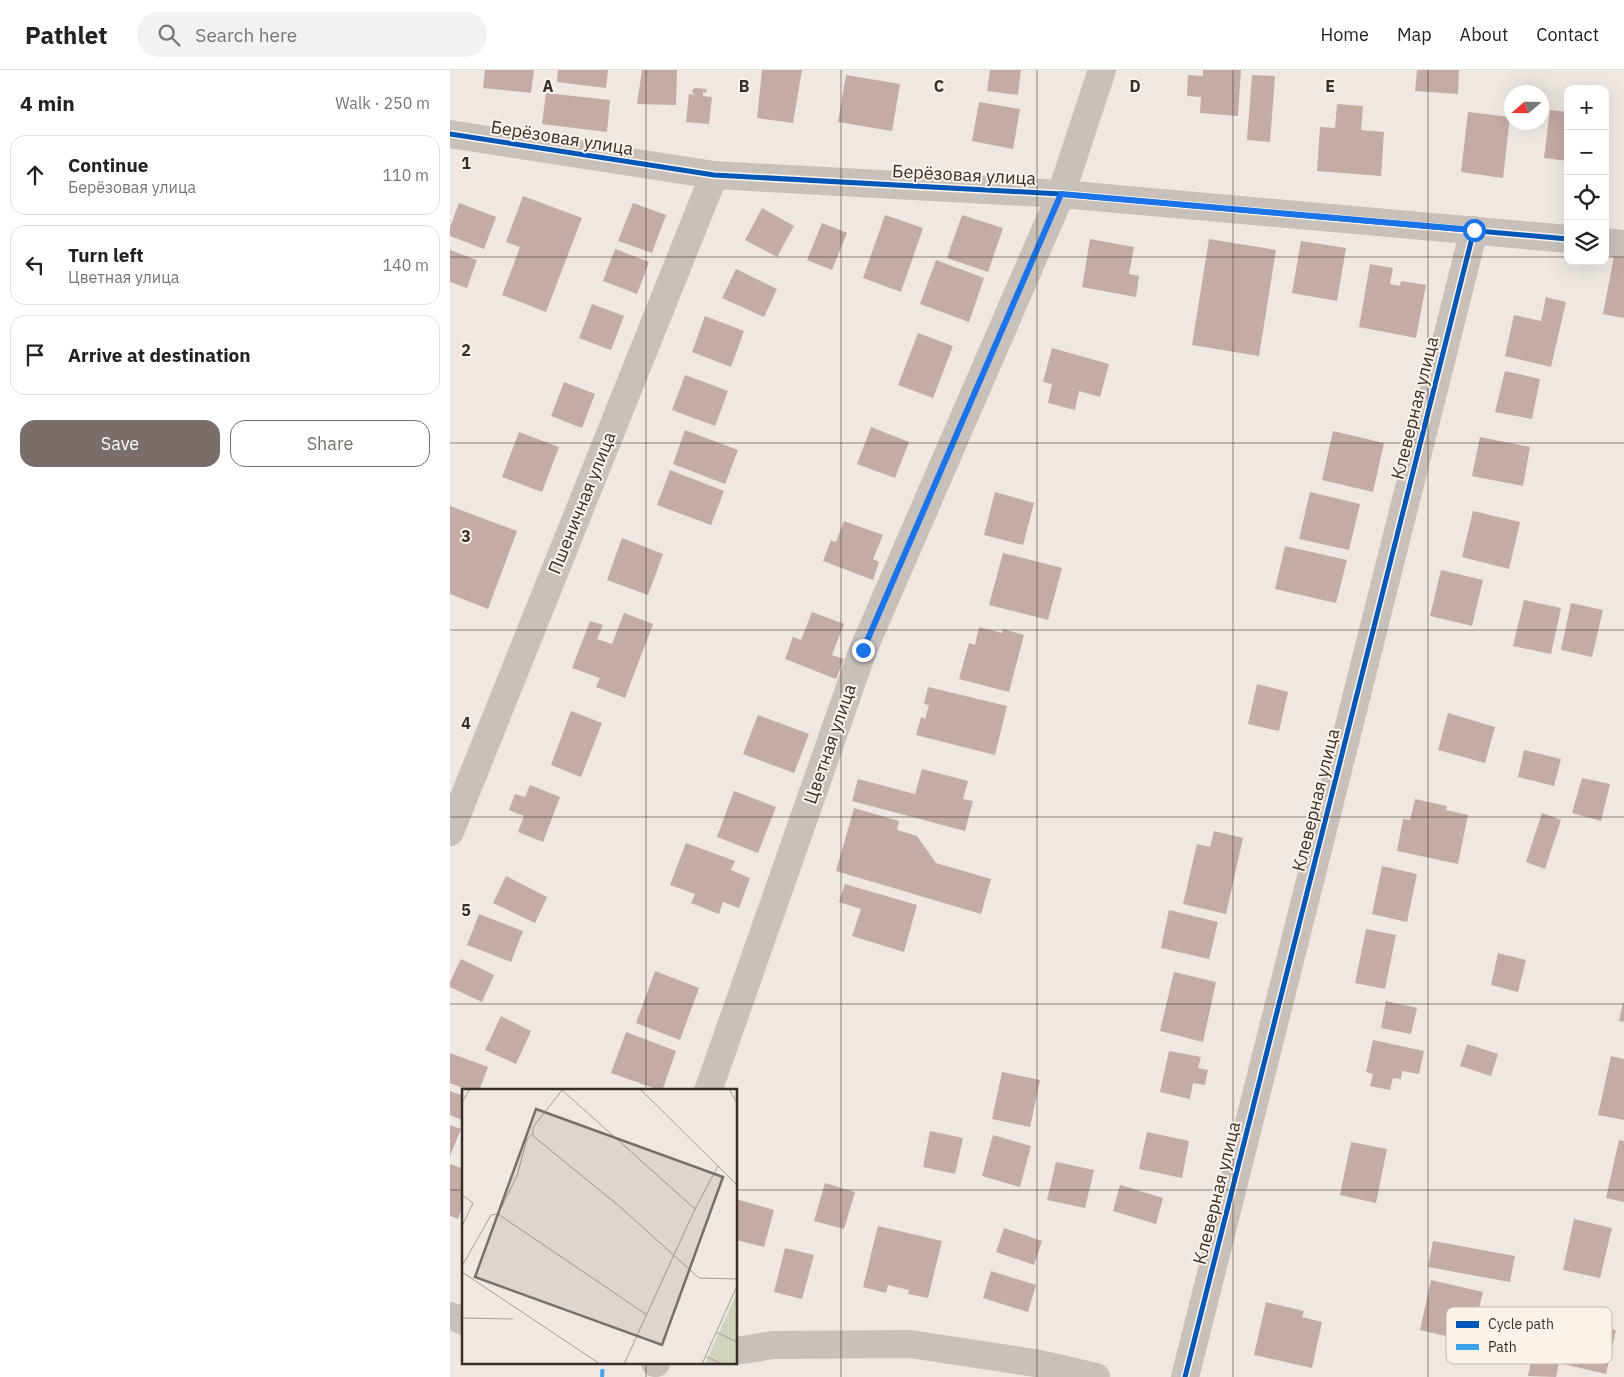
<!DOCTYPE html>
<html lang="en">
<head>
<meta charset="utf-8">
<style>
  :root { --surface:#fff; --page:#f2f2f2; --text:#222; --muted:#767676; --line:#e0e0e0; --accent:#796e6a }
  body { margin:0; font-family:"IBM Plex Sans",sans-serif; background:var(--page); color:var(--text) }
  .controls { position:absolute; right:15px; top:15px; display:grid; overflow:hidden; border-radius:10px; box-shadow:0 5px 20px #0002 }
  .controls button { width:45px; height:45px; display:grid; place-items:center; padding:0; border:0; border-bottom:1px solid var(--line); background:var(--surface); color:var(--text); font:25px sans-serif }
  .compass { position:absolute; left:1054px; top:15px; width:45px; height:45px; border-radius:50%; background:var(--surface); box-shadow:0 5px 20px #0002; rotate:250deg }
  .stop { position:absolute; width:15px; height:15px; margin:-11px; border:4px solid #1a73e8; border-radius:50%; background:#fff }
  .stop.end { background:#1a73e8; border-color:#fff; box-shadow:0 1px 5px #0008 }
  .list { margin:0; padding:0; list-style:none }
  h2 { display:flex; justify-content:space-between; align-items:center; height:65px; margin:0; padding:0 20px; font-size:21px }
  h2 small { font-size:16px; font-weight:400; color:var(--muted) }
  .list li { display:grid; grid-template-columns:32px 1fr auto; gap:15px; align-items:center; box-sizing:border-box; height:80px; margin:0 10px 10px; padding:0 10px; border:1px solid var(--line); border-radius:15px }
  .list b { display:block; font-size:19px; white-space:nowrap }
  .list p { margin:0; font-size:16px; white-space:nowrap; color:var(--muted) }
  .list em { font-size:16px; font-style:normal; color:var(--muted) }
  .actions { display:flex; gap:10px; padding:15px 20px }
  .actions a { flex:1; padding:11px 0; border:1px solid var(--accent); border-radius:15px; text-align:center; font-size:18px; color:var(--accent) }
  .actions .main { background:var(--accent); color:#fff }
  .icon { flex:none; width:28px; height:28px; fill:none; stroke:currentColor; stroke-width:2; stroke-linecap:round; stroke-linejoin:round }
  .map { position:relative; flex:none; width:1174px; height:1307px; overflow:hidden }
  header { display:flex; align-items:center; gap:30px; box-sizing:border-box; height:70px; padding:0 25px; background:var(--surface); border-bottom:1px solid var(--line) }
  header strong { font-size:24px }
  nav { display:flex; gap:28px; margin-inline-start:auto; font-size:18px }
  .search { width:350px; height:45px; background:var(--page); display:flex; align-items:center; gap:12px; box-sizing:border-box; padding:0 18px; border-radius:28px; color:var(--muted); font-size:19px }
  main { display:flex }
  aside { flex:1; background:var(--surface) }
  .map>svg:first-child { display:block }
  .building { fill:#c4aba3 }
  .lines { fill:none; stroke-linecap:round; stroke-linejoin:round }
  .minor { stroke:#c8c0bb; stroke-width:28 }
  .quiet { stroke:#3fa3eb; stroke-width:4; stroke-dasharray:8 4; stroke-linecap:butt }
  .cycleway-casing { stroke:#fbf3ea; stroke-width:8 }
  .cycleway { stroke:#0057b8; stroke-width:5 }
  .route { stroke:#1a73e8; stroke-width:6 }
  .grid { fill:none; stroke:#3a2d29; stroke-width:1; stroke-opacity:0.55 }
  .labels { text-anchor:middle; stroke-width:4; stroke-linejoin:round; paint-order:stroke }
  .street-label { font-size:18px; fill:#3a2d29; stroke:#fbf3ea }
  .inset-road { fill:none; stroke:#a79d98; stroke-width:1 }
  .view { fill:#796e6a; fill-opacity:0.15; stroke:#796e6a; stroke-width:2.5 }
  .inset-edge { fill:none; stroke:#3a2d29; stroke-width:2.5 }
  .key { fill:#fbf3ea; stroke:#c1b8b0; stroke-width:1 }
  .key-label { font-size:14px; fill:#3a2d29 }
  .grid-label { font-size:16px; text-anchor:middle; font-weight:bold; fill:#3a2d29; stroke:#fbf3ea; stroke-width:4; stroke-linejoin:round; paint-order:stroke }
</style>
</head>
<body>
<header>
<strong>Pathlet</strong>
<div class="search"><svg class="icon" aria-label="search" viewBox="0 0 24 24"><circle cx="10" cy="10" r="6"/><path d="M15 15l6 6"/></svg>Search here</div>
<nav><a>Home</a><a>Map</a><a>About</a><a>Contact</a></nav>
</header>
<main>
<aside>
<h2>4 min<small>Walk · 250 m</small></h2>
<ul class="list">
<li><svg class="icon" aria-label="ahead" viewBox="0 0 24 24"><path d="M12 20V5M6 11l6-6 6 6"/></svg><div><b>Continue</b><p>Берёзовая улица</p></div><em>110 m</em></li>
<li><svg class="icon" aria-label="left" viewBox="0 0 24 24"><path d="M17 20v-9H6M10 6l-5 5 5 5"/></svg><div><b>Turn left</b><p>Цветная улица</p></div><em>140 m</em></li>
<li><svg class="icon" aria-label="arrive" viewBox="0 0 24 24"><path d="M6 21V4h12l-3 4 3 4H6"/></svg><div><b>Arrive at destination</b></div></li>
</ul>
<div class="actions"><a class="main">Save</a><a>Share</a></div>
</aside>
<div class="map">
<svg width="1174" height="1307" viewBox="0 0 1174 1307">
  <rect width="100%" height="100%" fill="#efe8e2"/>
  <!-- building -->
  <path class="building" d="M35,0h49l-3,23 -48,-5z
    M108,0h50l-2,18 -49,-6z
    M192,0h35l-1,35 -39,-1z
    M312,0h40l-9,53 -36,-5z
    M540,0h31l-3,25 -31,-4z
    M753,0h38l-3,46 -38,-3 1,-16 -14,-1 1,-21 15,1z
    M967,0h42l-1,24 -43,-3z
    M396,5l54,9 -8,47 -54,-9z
    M802,5l23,1 -5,66 -23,-2z
    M244,18l13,1 -1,4 -3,-1v4l9,1 -3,27 -23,-2 3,-28 6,1 -2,-1 -1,-3z
    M96,23l64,7 -3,32 -65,-8z
    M529,32l41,7 -7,40 -41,-8z
    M887,34l26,2 -2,24 23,2 -3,44 -64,-5 3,-44 15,1z
    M1100,40l18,2v49l-24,-3z
    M1018,42l42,5 -7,61 -42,-6z
    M73,126l59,22 -36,94 -44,-17 18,-48 -14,-5z
    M9,133l37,14 -12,32 -34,-13v-9z
    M183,133l33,12 -14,38 -34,-12z
    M312,138l32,18 -17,31 -32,-17z
    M435,145l38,13 -22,64 -38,-14z
    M512,145l41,13 -15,44 -41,-14z
    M372,153l25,10 -15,37 -25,-10z
    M640,169l44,8 -5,27 10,2 -3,21 -54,-10z
    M759,169l67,11 -17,106 -67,-11z
    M851,171l45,7 -9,53 -45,-8z
    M165,179l34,13 -12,32 -34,-13z
    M0,180l27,10 -10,28 -17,-6z
    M1164,186l10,2v60l-21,-4z
    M486,190l48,18 -15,44 -49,-18z
    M920,194l23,4 -3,16 10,2 1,-5 25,4 -10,53 -57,-11z
    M286,199l41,20 -13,28 -42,-19z
    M1096,227l20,5 -15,65 -46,-11 9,-41 27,6z
    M142,234l32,12 -13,34 -32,-12z
    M255,246l39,15 -13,36 -39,-15z
    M468,263l35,13 -20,52 -35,-13z
    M602,278l57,16 -9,33 -21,-6 -4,19 -27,-7 4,-19 -9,-2z
    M1055,301l35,8 -8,40 -37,-7z
    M235,305l43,16 -13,35 -43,-16z
    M114,312l31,12 -13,34 -31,-12z
    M421,357l38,15 -14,36 -38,-14z
    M235,360l53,20 -13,34 -52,-20z
    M883,361l51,12 -11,49 -51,-12z
    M69,362l40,15 -17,45 -40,-15z
    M1030,367l50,10 -7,39 -51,-10z
    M220,400l54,21 -13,34 -54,-20z
    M545,422l39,11 -11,42 -39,-10z
    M860,422l50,12 -11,46 -50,-11z
    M0,436l67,25 -29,78 -38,-15z
    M1023,441l47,11 -11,47 -47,-12z
    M394,451l39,14 -10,24 6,3 -6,18 -50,-19 8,-21 5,2z
    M172,468l41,16 -15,41 -41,-15z
    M835,476l62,14 -11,43 -61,-14z
    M553,483l59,15 -14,52 -59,-15z
    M991,500l42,10 -11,46 -42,-10z
    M1074,530l37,8 -10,46 -38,-8z
    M1121,533l32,7 -11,47 -31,-7z
    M362,542l32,12 -12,31 12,4 -8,20 -51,-20 8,-22 8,3z
    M174,543l29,11 -28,74 -29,-11 4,-9 -28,-10 18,-47 13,4 -6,14 15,5z
    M529,557l23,6 1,-4 21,6 -15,57 -50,-13 10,-36 6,2z
    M807,614l31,8 -9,39 -31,-7z
    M478,617l79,19 -12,49 -79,-20 5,-18 4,2 4,-14 -5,-1z
    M121,641l31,12 -21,54 -30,-12z
    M998,643l47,14 -10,36 -47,-13z
    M308,645l51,19 -15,39 -51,-19z
    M1074,680l37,9 -7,27 -36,-9z
    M472,699l46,12 -5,18 10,2 -8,30 -113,-30 6,-22 57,15z
    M1132,708l28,6 -9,37 -29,-8z
    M80,715l30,12 -17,45 -25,-10 6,-16 -15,-6 6,-16 10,3z
    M284,721l42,16 -18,46 -41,-16z
    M965,729l32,7 -1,4 22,5 -10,49 -61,-13 6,-32 7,1z
    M404,738l45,13 -2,9 20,6 19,27 55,16 -10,35 -145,-43z
    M1092,743l19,7 -16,49 -19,-7z
    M764,761l29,7 -17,76 -43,-10 14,-60 13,3z
    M236,773l49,18 -4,9 19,8 -11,30 -16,-6 -4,12 -28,-11 4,-9 -25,-9z
    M932,796l35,8 -10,48 -35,-8z
    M56,806l41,21 -12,26 -42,-20z
    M395,814l72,21 -13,47 -52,-16 9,-27 -22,-7z
    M719,840l49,12 -9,37 -48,-11z
    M29,844l44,17 -12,31 -44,-17z
    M916,859l30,6 -11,54 -30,-6z
    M1048,883l28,7 -8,32 -27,-7z
    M11,889l33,16 -12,27 -32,-15v-5z
    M205,901l44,17 -19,52 -44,-17z
    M724,902l42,10 -13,60 -43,-11z
    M936,931l31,7 -6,26 -30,-6z
    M1173,933h1v19l-5,-1z
    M51,946l30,15 -15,33 -31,-14z
    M176,962l50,19 -14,40 -51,-18z
    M923,970l51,11 -5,23 -17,-3 -1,8 -8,-1 -3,12 -20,-4 3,-12 -7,-2z
    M1017,974l31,10 -7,22 -31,-10z
    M719,981l32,6 -3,11 10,2 -3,15 -12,-2 -3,16 -30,-7z
    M0,983l38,14 -9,24h-9l-20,-8z
    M1161,986l13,3v61l-26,-5z
    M552,1002l38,8 -10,47 -38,-8z
    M0,1021l14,5v25l-14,-6z
    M0,1055l11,4 -11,27z
    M480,1061l33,7 -8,36 -32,-7z
    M697,1062l42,9 -7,37 -43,-9z
    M543,1065l38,11 -11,41 -38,-11z
    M1169,1070l5,1v61l-18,-4z
    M901,1072l36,7 -11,54 -36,-8z
    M606,1092l38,8 -9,38 -38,-8z
    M0,1094l14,5v34l-6,16 -8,-3z
    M375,1113l30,9 -11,37 -30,-8z
    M670,1115l43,13 -7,26 -43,-13z
    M286,1129l38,11 -10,37 -28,-7z
    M1124,1149l38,9 -12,50 -37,-8z
    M428,1156l64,15 -14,57 -20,-4 1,-4 -21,-5 -2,8 -23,-6z
    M554,1158l38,13 -8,24 -38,-13z
    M983,1171l82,15 -5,26 -82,-15z
    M335,1178l29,7 -12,44 -28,-7z
    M541,1201l45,14 -8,27 -45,-14z
    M981,1210l52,12 -12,50 -51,-12z
    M816,1232l38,9 -2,6 20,5 -10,46 -58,-13z
    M1118,1249l48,11 -10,44 -47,-11 -3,14 -28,-1 9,-42 26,6z"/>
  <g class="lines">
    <!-- minor -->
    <path class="minor" d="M0,64l264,41 347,19 507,45
      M1155,172l19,2
      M0,762l264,-657
      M258,1021l155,-441 198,-456 41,-124
      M0,1246l14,5
      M286,1281l37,-6 137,-1 125,19 61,14
      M205,1293h1
      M735,1307l289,-1147"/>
    <!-- quiet -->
    <path class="quiet" d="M152,1307l1,-14"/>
    <!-- cycleway casing -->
    <g class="cycleway-casing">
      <path id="cycleway" d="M0,64l264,41 347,19 507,45
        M735,1307l289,-1147"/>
    </g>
    <!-- cycleway -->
    <use href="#cycleway" class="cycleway"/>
  </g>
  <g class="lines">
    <!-- route -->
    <path class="route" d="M413,580l198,-456 413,36"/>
  </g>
  <!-- grid -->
  <path class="grid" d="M196,0v1021M391,0v1307M587,0v1307M783,0v1307M978,0v1307M0,187h1118M1155,187h19M0,373h1174M0,560h1174M0,747h1174M0,934h1174M0,1120h14M286,1120h888M196,1293v14"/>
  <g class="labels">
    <!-- street labels -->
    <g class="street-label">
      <text transform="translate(112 68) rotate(9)" y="6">Берёзовая улица</text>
      <text transform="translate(514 105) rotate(3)" y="6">Берёзовая улица</text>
      <text transform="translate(965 338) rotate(-76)" y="6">Клеверная улица</text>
      <text transform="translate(132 433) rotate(-68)" y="6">Пшеничная улица</text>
      <text transform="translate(380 674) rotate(-71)" y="6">Цветная улица</text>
      <text transform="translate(866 730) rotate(-76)" y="6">Клеверная улица</text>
      <text transform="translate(767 1123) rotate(-76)" y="6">Клеверная улица</text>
    </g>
  </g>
  <!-- overview -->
  <g transform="translate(12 1019)">
    <rect width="275" height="275" fill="#efe8e2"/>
    <path d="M275,203v72h-32z" fill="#d1d4bc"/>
    <path class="inset-road" d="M101,0l-30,38v9l86,70 80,72 38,1M178,0l97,96M267,0l8,14M100,1l133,119M0,13l8,-13M0,106l11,8 -11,23M36,125l149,101M36,125l19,-38 10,-37 5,-5M0,177l29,-51 7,-1M0,183l138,92M0,229l51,1M254,243l21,10M243,267l17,8M162,275l71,-155 23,-43M240,275l35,-78"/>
    <path class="view" d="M74,20l187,68 -61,168 -187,-68z"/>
    <rect width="275" height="275" class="inset-edge"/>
  </g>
  <!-- legend -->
  <rect x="996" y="1237" width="166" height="57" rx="8" class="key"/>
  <rect x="1006" y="1251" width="23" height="7" fill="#0057b8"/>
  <rect x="1006" y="1274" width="23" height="6" fill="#3fa3eb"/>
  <g class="key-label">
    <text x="1038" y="1259">Cycle path</text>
    <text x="1038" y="1282">Path</text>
  </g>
  <g class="grid-label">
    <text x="98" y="22">A</text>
    <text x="294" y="22">B</text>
    <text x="489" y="22">C</text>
    <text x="685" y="22">D</text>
    <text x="880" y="22">E</text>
    <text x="16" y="99">1</text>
    <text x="16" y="286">2</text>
    <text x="16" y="472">3</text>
    <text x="16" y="659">4</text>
    <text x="16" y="846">5</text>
  </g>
</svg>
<div class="controls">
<button>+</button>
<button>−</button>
<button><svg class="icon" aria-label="locate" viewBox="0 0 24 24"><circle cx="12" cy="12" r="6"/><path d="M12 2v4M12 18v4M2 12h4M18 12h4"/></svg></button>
<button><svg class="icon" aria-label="layers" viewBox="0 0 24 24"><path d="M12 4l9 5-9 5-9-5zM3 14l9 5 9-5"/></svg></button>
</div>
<svg class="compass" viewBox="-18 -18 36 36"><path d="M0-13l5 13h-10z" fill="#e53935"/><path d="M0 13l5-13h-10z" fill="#767676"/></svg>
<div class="stop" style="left:1024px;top:160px"></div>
<div class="stop end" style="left:413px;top:580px"></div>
</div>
</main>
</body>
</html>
